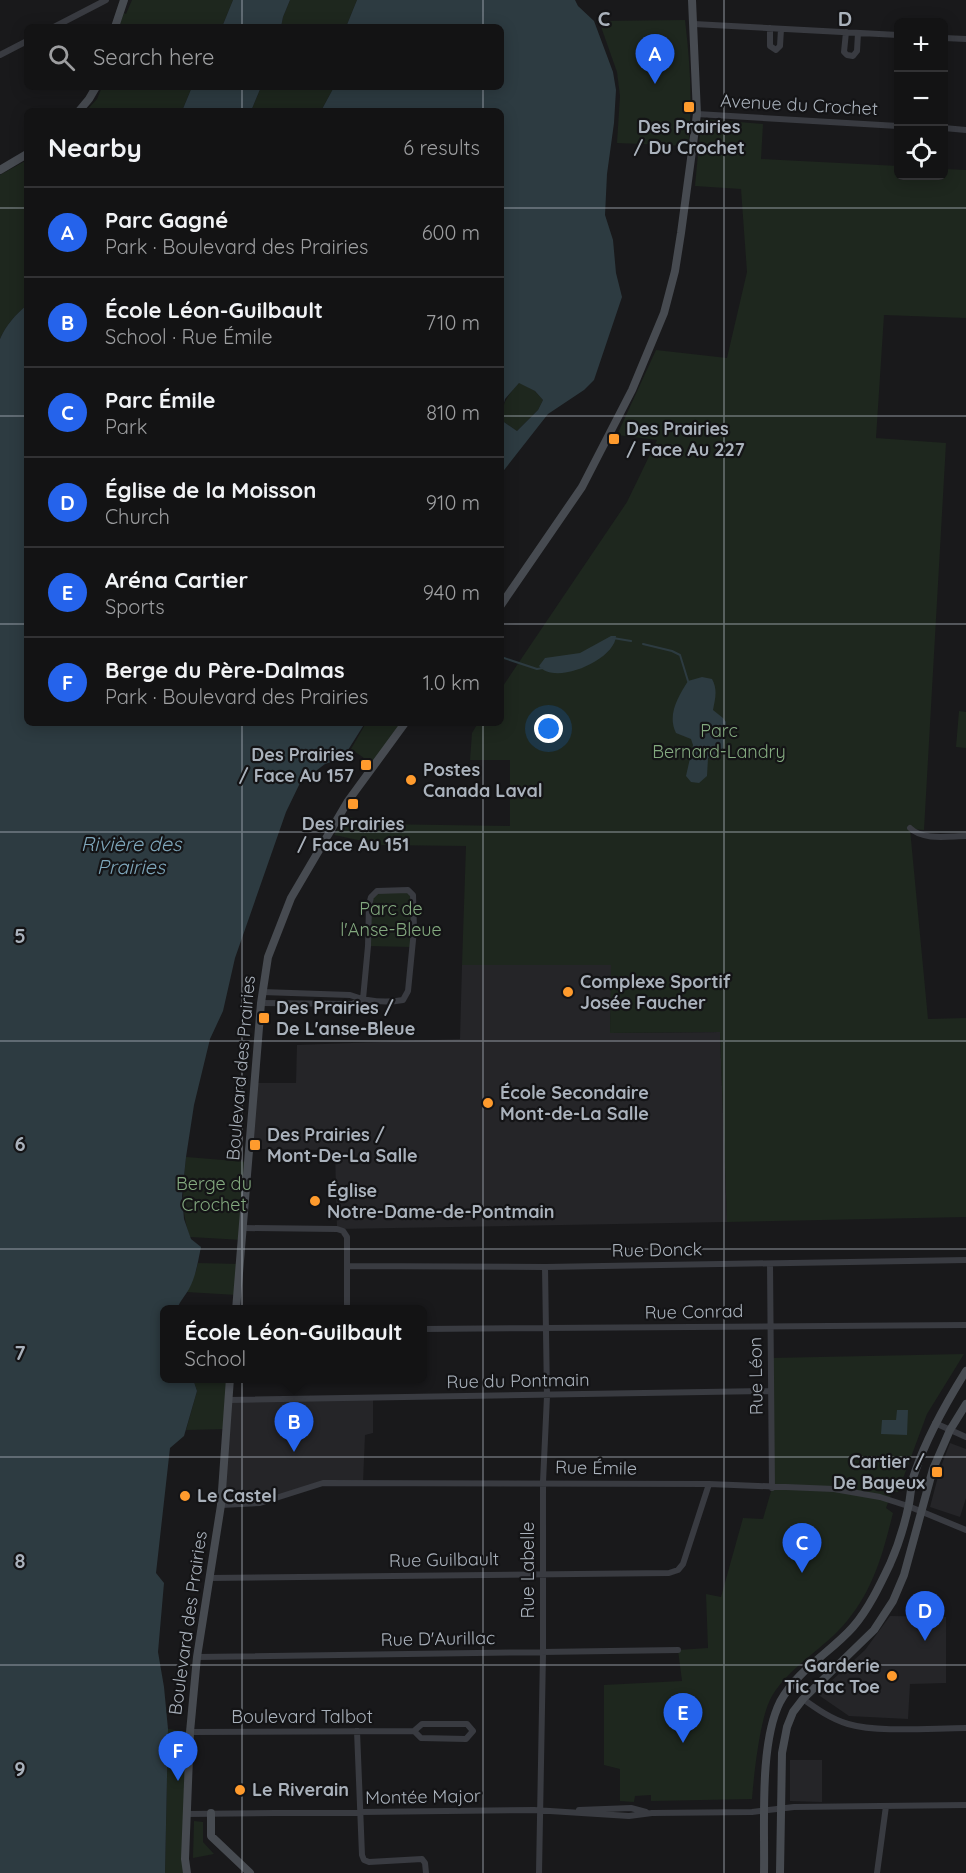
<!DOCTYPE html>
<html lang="en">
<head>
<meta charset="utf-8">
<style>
  :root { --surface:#131314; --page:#202022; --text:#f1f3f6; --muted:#9d9ea0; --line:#323234; --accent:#2563eb }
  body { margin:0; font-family:Quicksand,sans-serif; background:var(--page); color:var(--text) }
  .controls { position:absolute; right:18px; top:18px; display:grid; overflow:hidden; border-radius:9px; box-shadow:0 3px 15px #0003 }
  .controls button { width:54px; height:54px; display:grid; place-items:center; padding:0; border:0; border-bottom:2px solid var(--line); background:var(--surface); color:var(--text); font:30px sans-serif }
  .you { position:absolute; left:549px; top:729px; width:21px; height:21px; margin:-15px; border:4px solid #fff; border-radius:50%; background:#1a73e8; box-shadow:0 0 0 9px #1a73e833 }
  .badge { display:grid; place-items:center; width:39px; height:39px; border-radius:50%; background:var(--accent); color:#fff; font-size:20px; font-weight:700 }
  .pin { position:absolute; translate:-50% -50px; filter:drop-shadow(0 2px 3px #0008) }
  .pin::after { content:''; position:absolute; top:32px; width:21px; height:18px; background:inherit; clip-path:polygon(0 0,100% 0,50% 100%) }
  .popup { position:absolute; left:160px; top:1305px; width:267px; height:78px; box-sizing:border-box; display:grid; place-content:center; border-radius:9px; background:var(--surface); filter:drop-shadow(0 2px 4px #0005); font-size:20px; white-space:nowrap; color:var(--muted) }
  .popup b { font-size:22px; color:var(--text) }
  .popup::after { content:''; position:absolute; left:50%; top:100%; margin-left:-12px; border:12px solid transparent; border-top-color:var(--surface) }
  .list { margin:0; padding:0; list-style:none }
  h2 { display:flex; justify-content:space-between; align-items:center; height:78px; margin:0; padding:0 24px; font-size:26px }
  h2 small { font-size:20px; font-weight:400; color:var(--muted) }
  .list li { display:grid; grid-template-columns:39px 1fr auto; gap:18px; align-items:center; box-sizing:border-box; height:90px; padding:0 24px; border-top:2px solid var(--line) }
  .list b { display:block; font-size:22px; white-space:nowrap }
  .list p { margin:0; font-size:20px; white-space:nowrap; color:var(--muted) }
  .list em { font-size:20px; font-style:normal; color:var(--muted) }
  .icon { flex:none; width:33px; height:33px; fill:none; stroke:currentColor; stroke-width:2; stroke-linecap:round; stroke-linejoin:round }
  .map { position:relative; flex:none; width:966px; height:1873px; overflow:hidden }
  .search { position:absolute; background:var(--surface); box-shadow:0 3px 15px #0003; left:24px; top:24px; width:480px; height:66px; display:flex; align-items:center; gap:15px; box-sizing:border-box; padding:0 21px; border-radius:9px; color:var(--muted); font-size:22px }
  .panel { position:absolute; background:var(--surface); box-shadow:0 3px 15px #0003; left:24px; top:108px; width:480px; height:618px; border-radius:9px }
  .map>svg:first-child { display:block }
  .built { fill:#252528 }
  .green { fill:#1e271e }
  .water { fill:#2d3b41 }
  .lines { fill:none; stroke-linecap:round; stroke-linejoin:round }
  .stream { stroke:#2d3b41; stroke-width:2 }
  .street { stroke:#393b41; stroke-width:6 }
  .secondary { stroke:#474b51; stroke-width:8 }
  .grid { fill:none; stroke:#aab2bc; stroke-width:1.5; stroke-opacity:0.55 }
  .poi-dot { fill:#ff9b2d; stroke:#141416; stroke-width:2 }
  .labels { text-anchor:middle; stroke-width:4.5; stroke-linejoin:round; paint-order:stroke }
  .street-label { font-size:18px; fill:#aab2bc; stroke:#141416 }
  .poi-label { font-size:18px; font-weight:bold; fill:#aab2bc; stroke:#141416; text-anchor:start }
  .park-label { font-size:18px; fill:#83a97f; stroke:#141416 }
  .water-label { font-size:20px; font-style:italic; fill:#7ea6ba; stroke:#141416 }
  .grid-label { font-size:20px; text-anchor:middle; font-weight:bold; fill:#aab2bc; stroke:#141416; stroke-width:4.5; stroke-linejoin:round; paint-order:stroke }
</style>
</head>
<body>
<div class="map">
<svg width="966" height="1873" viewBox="0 0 966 1873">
  <rect width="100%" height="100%" fill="#19191b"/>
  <!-- built -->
  <path class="built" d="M462,965h150l-2,68 110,-1 7,190 -390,7 -2,-79 -85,-1 5,-66h41l1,-38 163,-6z
    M373,1398v35l-8,2 -2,48h-40l-63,20 -39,2 8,-105z
    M950,1443l16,6v49l-6,19 -30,-10 10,-38z
    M890,1616l56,1v66l-36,1 -2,35 -59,-3 -32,-22 48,-44z
    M790,1760h32v42l-32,-1z"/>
  <!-- green -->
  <path class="green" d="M132,0h101l-11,27h-103l5,-14 2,1z
    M290,0h67l-11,27h-65l2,-10z
    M685,20c5,42 8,84 3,126l-71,-3 3,-47 -3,-24 -18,-51z
    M102,87h90l-10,24h-96l11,-12z
    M261,87h73l-13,24h-70z
    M703,119l60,5 -2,35 137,7v10h46v-7l22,1v148l-82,-3 -8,123 70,5 -22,387 -14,-1 18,190 38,-1v199l-239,5 -7,-190 -110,1 1,-68h-149l4,-119 -84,-1 -48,-10 13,-19 28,8 135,2v-66h-40l2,-27 6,-10h23v-34l126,-187 30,-62 -40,-5 39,-85 71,8 20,-86 -6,-83 -46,-3 6,-64z
    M27,160v145c-11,9 -21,20 -27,34v-164z
    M519,382l16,9 8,9 -5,10 -21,21 -16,-11c0,-16 8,-26 18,-38z
    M959,711l7,1v36l-10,-1z
    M366,723h39l-31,42 -23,-16z
    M408,890l5,5 -2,52 -43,-1 1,-41 8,-14z
    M186,1157l62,5 -5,78 -53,-3c-10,-29 -7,-50 -4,-80z
    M198,1263l42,1 -3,31 -51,-3 10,-21z
    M964,1354l-37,60 -29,78h-6l-6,16 7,5c-10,40 -19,75 -46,108 -22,27 -57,45 -75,75 -12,20 -18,78 -20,103l-101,2v-6l-16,1 -1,6 -14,-1v-32l-16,-4v-80l78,-4 -4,-31 30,-2 -2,-54 15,3 22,-79 20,1 9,-31 -1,-130z
    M193,1379h37l-3,50 -41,1 11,-39z
    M168,1729l22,3 -3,141h-22z
    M194,1821l9,1v20l11,12 -21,4z"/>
  <!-- water -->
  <path class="water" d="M233,0h57l-7,17 -2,10h-59z
    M357,0h218l3,6 16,15 19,51 3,18 -2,33 -7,51 -2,41 8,25 3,33 6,24 -28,83 -10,10 -36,24 -47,60v-54l16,11 21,-21 5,-10 -8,-9 -16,-8 -14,16 -4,15v-303h-180l13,-24h167v-60h-155z
    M192,87h69l-10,24h-69z
    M27,305v418h338l-22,35 -18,6 -25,19 -14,29 -51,146 -12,53 -13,28 -16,66 -8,52 -4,39 2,23 7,20 10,8c-3,14 -5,29 -12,42 -4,7 -9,12 -12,20l-12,1v68l28,1 4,12 -13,45 -14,12 -14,125 8,10 -6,69 6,35 4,42 -3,144h-165v-1534c6,-14 16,-25 27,-34z
    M611,636h5c-1,24 -61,50 -77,30l6,-8 35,-5z
    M702,677l10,2c6,11 3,20 1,31l10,8 3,4 -3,26 -6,6 -9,4 -1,18 -8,7 -8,-1 -5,-6 7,-31 -2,-6 -15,-6c-9,-18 2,-36 12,-52z
    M897,1410h11l-1,25 -26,-1 1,-14h14z"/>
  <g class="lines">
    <!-- stream -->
    <path class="stream" d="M613,638l18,3
      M643,644l29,7 8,4 8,26
      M501,657l36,12 6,-1"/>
    <!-- street -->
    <path class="street" d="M694,24l204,11
      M54,27l52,-27
      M770,28v18l6,4 4,-4 1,-17
      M846,32l-2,20 3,3 6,1 4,-5 1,-18
      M944,38l22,1
      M0,55l27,-14
      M697,114l201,12
      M944,128l22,2
      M910,828c13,13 40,8 56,8
      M262,992l88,3c16,6 36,8 53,5l5,-9 6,-61 -1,-35 -5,-5 -31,1 -6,6 -2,8 -1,41 -5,53
      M261,1003l91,1 11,-5
      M244,1228l93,1 6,2 4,6v73
      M770,1264l2,224
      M347,1266l198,1 421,-7
      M423,1329l543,-4
      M229,1400l542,-9
      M935,1423l31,14
      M221,1505l39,-2 63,-20 386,1 125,5 46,8 28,9 58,24
      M209,1578l460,-5 9,-3 5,-6 26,-80
      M197,1657l481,-7
      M803,1699c14,10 28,20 45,25 31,9 84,4 118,4
      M357,1731l5,124 2,5 5,2 53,-3 3,4 1,10
      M190,1732l224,-1 8,-7h45l6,7 -7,8 -45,-1 -7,-7
      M579,1810l52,-2 15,4
      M187,1814l347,-4 95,6 23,-3 100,-1 42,-5 172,-2
      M539,1873l4,-220v-171l4,-86 -2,-129
      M877,1873l9,-67"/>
    <!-- secondary -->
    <path class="secondary" d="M115,27l9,-27
      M79,111l10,-12 7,-12
      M0,170l27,-16
      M501,605l81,-118 50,-97 32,-77 11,-42 6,-38 16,-119 -5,-114
      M236,1310l25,-307 7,-46 23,-59 57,-97 57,-78
      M211,1813v23l39,37
      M187,1873l-2,-14 5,-127 7,-75 24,-152 9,-127
      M764,1873c1,-48 -5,-129 16,-171 17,-32 50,-49 73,-75 15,-17 27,-42 37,-63 8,-18 15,-41 19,-60 2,-11 2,-22 6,-32 12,-36 31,-69 51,-101
      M780,1873l2,-120 5,-26 6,-15 10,-13 71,-69 19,-29 11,-26 29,-106 17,-39 16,-26"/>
  </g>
  <!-- grid -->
  <path class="grid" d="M242,0v27M483,0v27M724,0v1873M242,87v24M483,87v24M0,208h27M501,208h465M0,416h27M501,416h465M0,624h27M501,624h465M242,723v1150M483,723v1150M0,832h966M0,1041h966M0,1249h966M0,1457h966M0,1665h966"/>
  <!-- markers -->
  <g class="poi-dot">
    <rect x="683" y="101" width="12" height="12" rx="3"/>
    <rect x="608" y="433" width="12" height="12" rx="3"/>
    <rect x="360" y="759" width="12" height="12" rx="3"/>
    <circle cx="411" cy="780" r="6"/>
    <rect x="347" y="798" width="12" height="12" rx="3"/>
    <circle cx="568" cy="992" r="6"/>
    <rect x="258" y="1012" width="12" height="12" rx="3"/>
    <circle cx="488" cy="1103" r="6"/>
    <rect x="249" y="1139" width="12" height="12" rx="3"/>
    <circle cx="315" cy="1201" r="6"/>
    <rect x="931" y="1466" width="12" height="12" rx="3"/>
    <circle cx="185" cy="1496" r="6"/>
    <circle cx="892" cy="1676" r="6"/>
    <circle cx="240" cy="1790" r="6"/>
  </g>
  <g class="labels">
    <!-- street labels -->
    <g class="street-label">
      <text transform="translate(799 105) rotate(3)" y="6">Avenue du Crochet</text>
      <text transform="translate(241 1068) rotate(-85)" y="6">Boulevard des Prairies</text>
      <text transform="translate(657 1250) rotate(-1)" y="6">Rue Donck</text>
      <text transform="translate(694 1312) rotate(-1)" y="6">Rue Conrad</text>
      <text transform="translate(756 1376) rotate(-91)" y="6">Rue Léon</text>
      <text transform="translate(518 1381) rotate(-1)" y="6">Rue du Pontmain</text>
      <text transform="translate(596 1468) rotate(1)" y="6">Rue Émile</text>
      <text transform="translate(444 1560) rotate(-1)" y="6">Rue Guilbault</text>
      <text transform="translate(528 1570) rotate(-90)" y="6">Rue Labelle</text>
      <text transform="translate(188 1623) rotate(-82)" y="6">Boulevard des Prairies</text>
      <text transform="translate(438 1639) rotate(-1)" y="6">Rue D'Aurillac</text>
      <text x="302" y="1723">Boulevard Talbot</text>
      <text transform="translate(423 1797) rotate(-1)" y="6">Montée Major</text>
    </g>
    <!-- poi labels -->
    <g class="poi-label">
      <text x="689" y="133" text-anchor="middle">Des Prairies<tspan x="689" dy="21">/ Du Crochet</tspan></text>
      <text x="626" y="435">Des Prairies<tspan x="626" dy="21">/ Face Au 227</tspan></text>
      <text x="354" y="761" text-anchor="end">Des Prairies<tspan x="354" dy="21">/ Face Au 157</tspan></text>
      <text x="423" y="776">Postes<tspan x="423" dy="21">Canada Laval</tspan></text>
      <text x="353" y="830" text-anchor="middle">Des Prairies<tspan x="353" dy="21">/ Face Au 151</tspan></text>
      <text x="580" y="988">Complexe Sportif<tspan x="580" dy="21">Josée Faucher</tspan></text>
      <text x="276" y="1014">Des Prairies /<tspan x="276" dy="21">De L'anse-Bleue</tspan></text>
      <text x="500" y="1099">École Secondaire<tspan x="500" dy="21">Mont-de-La Salle</tspan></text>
      <text x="267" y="1141">Des Prairies /<tspan x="267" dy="21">Mont-De-La Salle</tspan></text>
      <text x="327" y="1197">Église<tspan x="327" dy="21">Notre-Dame-de-Pontmain</tspan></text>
      <text x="925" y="1468" text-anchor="end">Cartier /<tspan x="925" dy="21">De Bayeux</tspan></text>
      <text x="197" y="1502">Le Castel</text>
      <text x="880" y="1672" text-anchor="end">Garderie<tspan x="880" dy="21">Tic Tac Toe</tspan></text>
      <text x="252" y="1796">Le Riverain</text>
    </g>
    <!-- park labels -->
    <g class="park-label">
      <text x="719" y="737">Parc<tspan x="719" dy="21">Bernard-Landry</tspan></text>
      <text x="391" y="915">Parc de<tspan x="391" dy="21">l'Anse-Bleue</tspan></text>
      <text x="214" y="1190">Berge du<tspan x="214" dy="21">Crochet</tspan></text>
    </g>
    <!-- water labels -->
    <g class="water-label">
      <text x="131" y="851">Rivière des<tspan x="131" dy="23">Prairies</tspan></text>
    </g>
  </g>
  <g class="grid-label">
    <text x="604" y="26">C</text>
    <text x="845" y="26">D</text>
    <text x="20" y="943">5</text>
    <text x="20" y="1151">6</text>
    <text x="20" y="1360">7</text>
    <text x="20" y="1568">8</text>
    <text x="20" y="1776">9</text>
  </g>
</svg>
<div class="controls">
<button>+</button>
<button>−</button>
<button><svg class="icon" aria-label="locate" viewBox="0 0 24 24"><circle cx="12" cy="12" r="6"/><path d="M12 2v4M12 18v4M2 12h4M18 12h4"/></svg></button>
</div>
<div class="you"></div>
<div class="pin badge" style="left:655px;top:84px">A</div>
<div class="pin badge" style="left:294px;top:1452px">B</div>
<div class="popup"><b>École Léon-Guilbault</b>School</div>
<div class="pin badge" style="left:802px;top:1573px">C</div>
<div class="pin badge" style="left:925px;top:1641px">D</div>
<div class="pin badge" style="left:683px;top:1743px">E</div>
<div class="pin badge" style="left:178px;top:1781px">F</div>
<div class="search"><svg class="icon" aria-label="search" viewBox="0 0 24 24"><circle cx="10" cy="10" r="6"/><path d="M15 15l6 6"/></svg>Search here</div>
<section class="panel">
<h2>Nearby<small>6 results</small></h2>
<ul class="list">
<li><span class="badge">A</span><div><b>Parc Gagné</b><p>Park · Boulevard des Prairies</p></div><em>600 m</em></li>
<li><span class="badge">B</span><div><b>École Léon-Guilbault</b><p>School · Rue Émile</p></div><em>710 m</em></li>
<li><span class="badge">C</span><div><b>Parc Émile</b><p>Park</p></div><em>810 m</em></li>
<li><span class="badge">D</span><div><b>Église de la Moisson</b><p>Church</p></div><em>910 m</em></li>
<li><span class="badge">E</span><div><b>Aréna Cartier</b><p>Sports</p></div><em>940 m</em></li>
<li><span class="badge">F</span><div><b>Berge du Père-Dalmas</b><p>Park · Boulevard des Prairies</p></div><em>1.0 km</em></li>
</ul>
</section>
</div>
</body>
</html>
